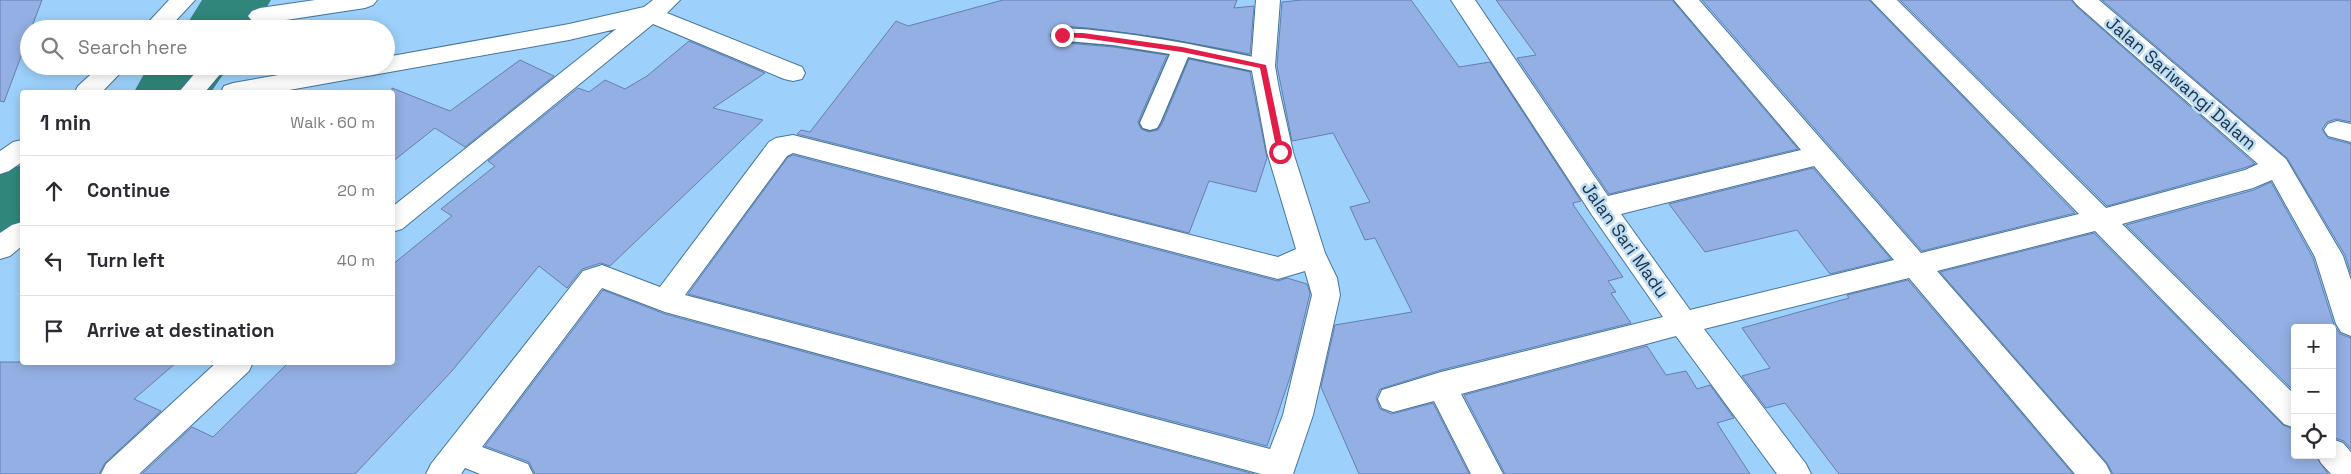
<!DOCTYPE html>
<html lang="en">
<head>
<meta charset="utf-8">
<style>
  :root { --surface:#fff; --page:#f7f7f7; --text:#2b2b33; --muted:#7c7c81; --line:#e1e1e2 }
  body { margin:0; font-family:"Space Grotesk",sans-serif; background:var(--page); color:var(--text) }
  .controls { position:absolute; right:15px; bottom:15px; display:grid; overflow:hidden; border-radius:5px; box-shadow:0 2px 12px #0003 }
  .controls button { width:45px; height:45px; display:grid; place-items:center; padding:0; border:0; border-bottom:1px solid var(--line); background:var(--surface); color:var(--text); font:25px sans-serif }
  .stop { position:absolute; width:15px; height:15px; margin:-11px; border:4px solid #e11d48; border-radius:50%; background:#fff }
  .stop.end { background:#e11d48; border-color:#fff; box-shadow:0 1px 5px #0008 }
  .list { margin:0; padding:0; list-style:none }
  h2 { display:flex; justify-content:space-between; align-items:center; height:65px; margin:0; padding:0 20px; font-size:21px }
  h2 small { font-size:16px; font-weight:400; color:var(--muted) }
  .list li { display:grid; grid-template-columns:32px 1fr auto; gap:15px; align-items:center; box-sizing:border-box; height:70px; padding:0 20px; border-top:1px solid var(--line) }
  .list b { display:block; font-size:19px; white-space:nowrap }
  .list em { font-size:16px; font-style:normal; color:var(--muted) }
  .icon { flex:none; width:28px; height:28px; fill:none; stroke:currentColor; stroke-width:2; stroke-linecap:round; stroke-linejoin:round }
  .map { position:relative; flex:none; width:2351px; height:474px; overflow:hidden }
  .search { position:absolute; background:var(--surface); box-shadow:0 2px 12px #0003; left:20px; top:20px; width:375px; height:55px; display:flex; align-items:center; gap:12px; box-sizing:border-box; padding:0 18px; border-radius:28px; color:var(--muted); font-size:19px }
  .panel { position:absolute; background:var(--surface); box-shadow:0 2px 12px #0003; left:20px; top:90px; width:375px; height:275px; border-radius:5px }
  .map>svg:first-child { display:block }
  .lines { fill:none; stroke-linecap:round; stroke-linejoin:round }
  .river { fill:#30867b; fill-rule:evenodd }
  .building { fill:#94afe3; stroke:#657eaf }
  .service-casing { stroke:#44769c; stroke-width:3 }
  .minor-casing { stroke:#44769c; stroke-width:2 }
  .service { fill:#fff; fill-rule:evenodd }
  .minor { fill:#fff; fill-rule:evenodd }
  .route { fill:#e11d48 }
  .labels { text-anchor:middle; stroke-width:5; stroke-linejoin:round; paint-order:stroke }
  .street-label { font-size:18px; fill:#203546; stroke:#bddcf6 }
</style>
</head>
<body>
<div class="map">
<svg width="2351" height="474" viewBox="0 0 2351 474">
  <rect width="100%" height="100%" fill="#9dd1fc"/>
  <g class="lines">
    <!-- river -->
    <path class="river" d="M202,0h69l-18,29h-69z
      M152,66h77l-18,26h-77l10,-18z
      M22,165v63l-22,7v-63z"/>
  </g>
  <!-- building -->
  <path class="building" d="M0,0h42l-11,29h-2v6l-25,67 -4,-1z
    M1003,0h234l-3,8 20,-2 -4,48 -87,-16 -75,-10 -27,-2 -8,3 -3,7 5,6 58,5 54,8 -29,67 3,7 8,3 9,-2 4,-6 27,-65 61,13 17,86 -11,34 -47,-11 -20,52 -392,-99 4,-4 9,2 86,-111 12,5z
    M1302,0h109l48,67 31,-5 91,139 -8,2 1,3 49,71 -15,4 8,11 -5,1 20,30 -190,47 -61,19 -4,9 4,11 12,5 41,-11 36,71h-110l-38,-87 14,-62 77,-13 -37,-74 -10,2 -15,-33 20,-5 -37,-69 -41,8 -15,-75 5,-64z
    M1496,0h176l126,149 -189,45 -92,-136 19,-3z
    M1702,0h167l206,213 -153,38z
    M1900,0h171l5,6 179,158 -11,4 -137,38z
    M2102,0h249v122l-15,-3 -9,3 -5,7 6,9 23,6v130l-6,-19 -58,-97z
    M689,41l76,32 -52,35 50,12 -153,146 -9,-3 -19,6 -15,19 -28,-22 -88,106 -96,102h-213l50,-47 21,10 76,-75h103v-97l60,-49 -11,-7 54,-43 -7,-5 90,-73 11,4 16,-12 20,9 22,-13z
    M520,60l34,16 -89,71 -30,-19 -43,34v-74l58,23z
    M793,155l485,126 9,-3 20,6 3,9 -19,81 -24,72 -579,-152 100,-137z
    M1813,168l78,91 -61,15 -33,-44 -92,22 -36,-48z
    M2271,182l42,76 21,67 6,9 11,4v111l-7,-8 -12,-4v-109h-37v64l-169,-167 128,-35z
    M2094,233l189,192 12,5v25h20l13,19h-215l-6,-11 -167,-191z
    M1908,280l165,194h-234l-54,-71 -19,5 -24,-32 28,-8 -28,-40 107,-30 -2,-3z
    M603,290l62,24 589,160h-719l-6,-12 -44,-16z
    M1647,346l19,29 20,-4 11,18 13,-4 24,33 -17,5 33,51h-245l-41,-79z
    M0,362h177l-43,37 27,12 -56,52 -6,11h-99z"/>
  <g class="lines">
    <!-- service casing -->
    <g class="service-casing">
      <path id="service" d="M1062,28c68,3 134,17 201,31l7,2 3,5 -3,5 -7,2 -75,-16 -28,66 -3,5 -7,2 -7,-2 -3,-5 30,-69 -57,-9 -58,-5 -3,-5 3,-5z"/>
    </g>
    <!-- minor casing -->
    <g class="minor-casing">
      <path id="minor" d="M169,0h26l-27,29h-26z
        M315,0h62l-4,5 -8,3 -105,16 -8,-3 -4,-5 4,-5 8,-3z
        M653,0h27l-13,13 135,54 3,6 -3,6 -9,2 -9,-2 -131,-55 -251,205 -10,3v-25l224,-178 -47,11 -291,52h-57l3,-6 9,-3 97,-17h56v-9l183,-33 75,-17z
        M1256,0h24l-5,66 4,23 14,63 32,101 12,25 3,17 -27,120 -20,59h-32l-596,-162 -63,-24 -120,159 46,17 5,10h-53l-15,-6 -4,6h-35l5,-10 152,-193 19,-6 58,22 109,-145 7,-4 17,-3 485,122 18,-8 -29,-97 -16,-86zM793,153l485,126 27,-8 7,24 -29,120 -13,34 -585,-154 102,-139z
        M1451,0h24l133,196 193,-46 -127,-150h25l222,253 158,-39 -208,-214h26l209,208 139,-38 13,-6 -181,-159 -4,-5h26l187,159 57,97 8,24v56l-10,-4 -5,-8 -21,-67 -43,-77 -19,8 -131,36 173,171v33l-11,-4 -189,-193 -158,40 169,193 5,10h-36l-166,-196 -205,51 102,135 5,10h-34l-101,-138 -215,58 42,80h-32l-37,-73 -41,11 -11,-4 -4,-9 4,-9 59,-18 222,-55 -71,-102zM1814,166l80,94 -204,50 -69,-96z
        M100,66h27l-25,26h-27l3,-6z
        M201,66h26l-22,26h-26z
        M2337,121l14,3v18l-23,-6 -4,-6 4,-6z
        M22,140v22l-13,9 -9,3v-23l13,-9z
        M22,222v24l-12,10 -10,3v-26l12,-8z
        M217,362h36l-4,9 -110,103h-38l5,-10z
        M2332,439l11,4 8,9v22h-20l-10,-11 -4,-8h15z"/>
    </g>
    <!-- service -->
    <use href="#service" class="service"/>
    <!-- minor -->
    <use href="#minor" class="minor"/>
  </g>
  <!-- route -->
  <path class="route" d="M1062,33h21l99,14 84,18 18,87 -4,3 -3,-3 -17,-84 -78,-16 -99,-14 -23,-1v-4z"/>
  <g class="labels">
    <!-- street labels -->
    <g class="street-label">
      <text transform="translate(2181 83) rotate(41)" y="6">Jalan Sariwangi Dalam</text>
      <text transform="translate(1625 240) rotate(55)" y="6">Jalan Sari Madu</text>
    </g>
  </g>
</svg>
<div class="controls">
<button>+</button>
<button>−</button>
<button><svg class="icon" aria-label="locate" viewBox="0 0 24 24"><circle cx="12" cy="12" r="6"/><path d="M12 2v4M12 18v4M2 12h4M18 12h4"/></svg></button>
</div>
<div class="stop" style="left:1280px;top:152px"></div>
<div class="stop end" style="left:1062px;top:35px"></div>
<div class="search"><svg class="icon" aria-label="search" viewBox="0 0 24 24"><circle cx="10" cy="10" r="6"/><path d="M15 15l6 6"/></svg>Search here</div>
<section class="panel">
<h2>1 min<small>Walk · 60 m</small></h2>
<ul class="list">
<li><svg class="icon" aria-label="ahead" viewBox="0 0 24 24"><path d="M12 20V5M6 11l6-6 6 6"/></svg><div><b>Continue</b></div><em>20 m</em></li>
<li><svg class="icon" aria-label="left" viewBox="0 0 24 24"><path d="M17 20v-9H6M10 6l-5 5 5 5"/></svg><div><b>Turn left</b></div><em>40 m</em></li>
<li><svg class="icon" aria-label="arrive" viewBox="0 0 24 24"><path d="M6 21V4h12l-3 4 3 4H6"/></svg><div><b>Arrive at destination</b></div></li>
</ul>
</section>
</div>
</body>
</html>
